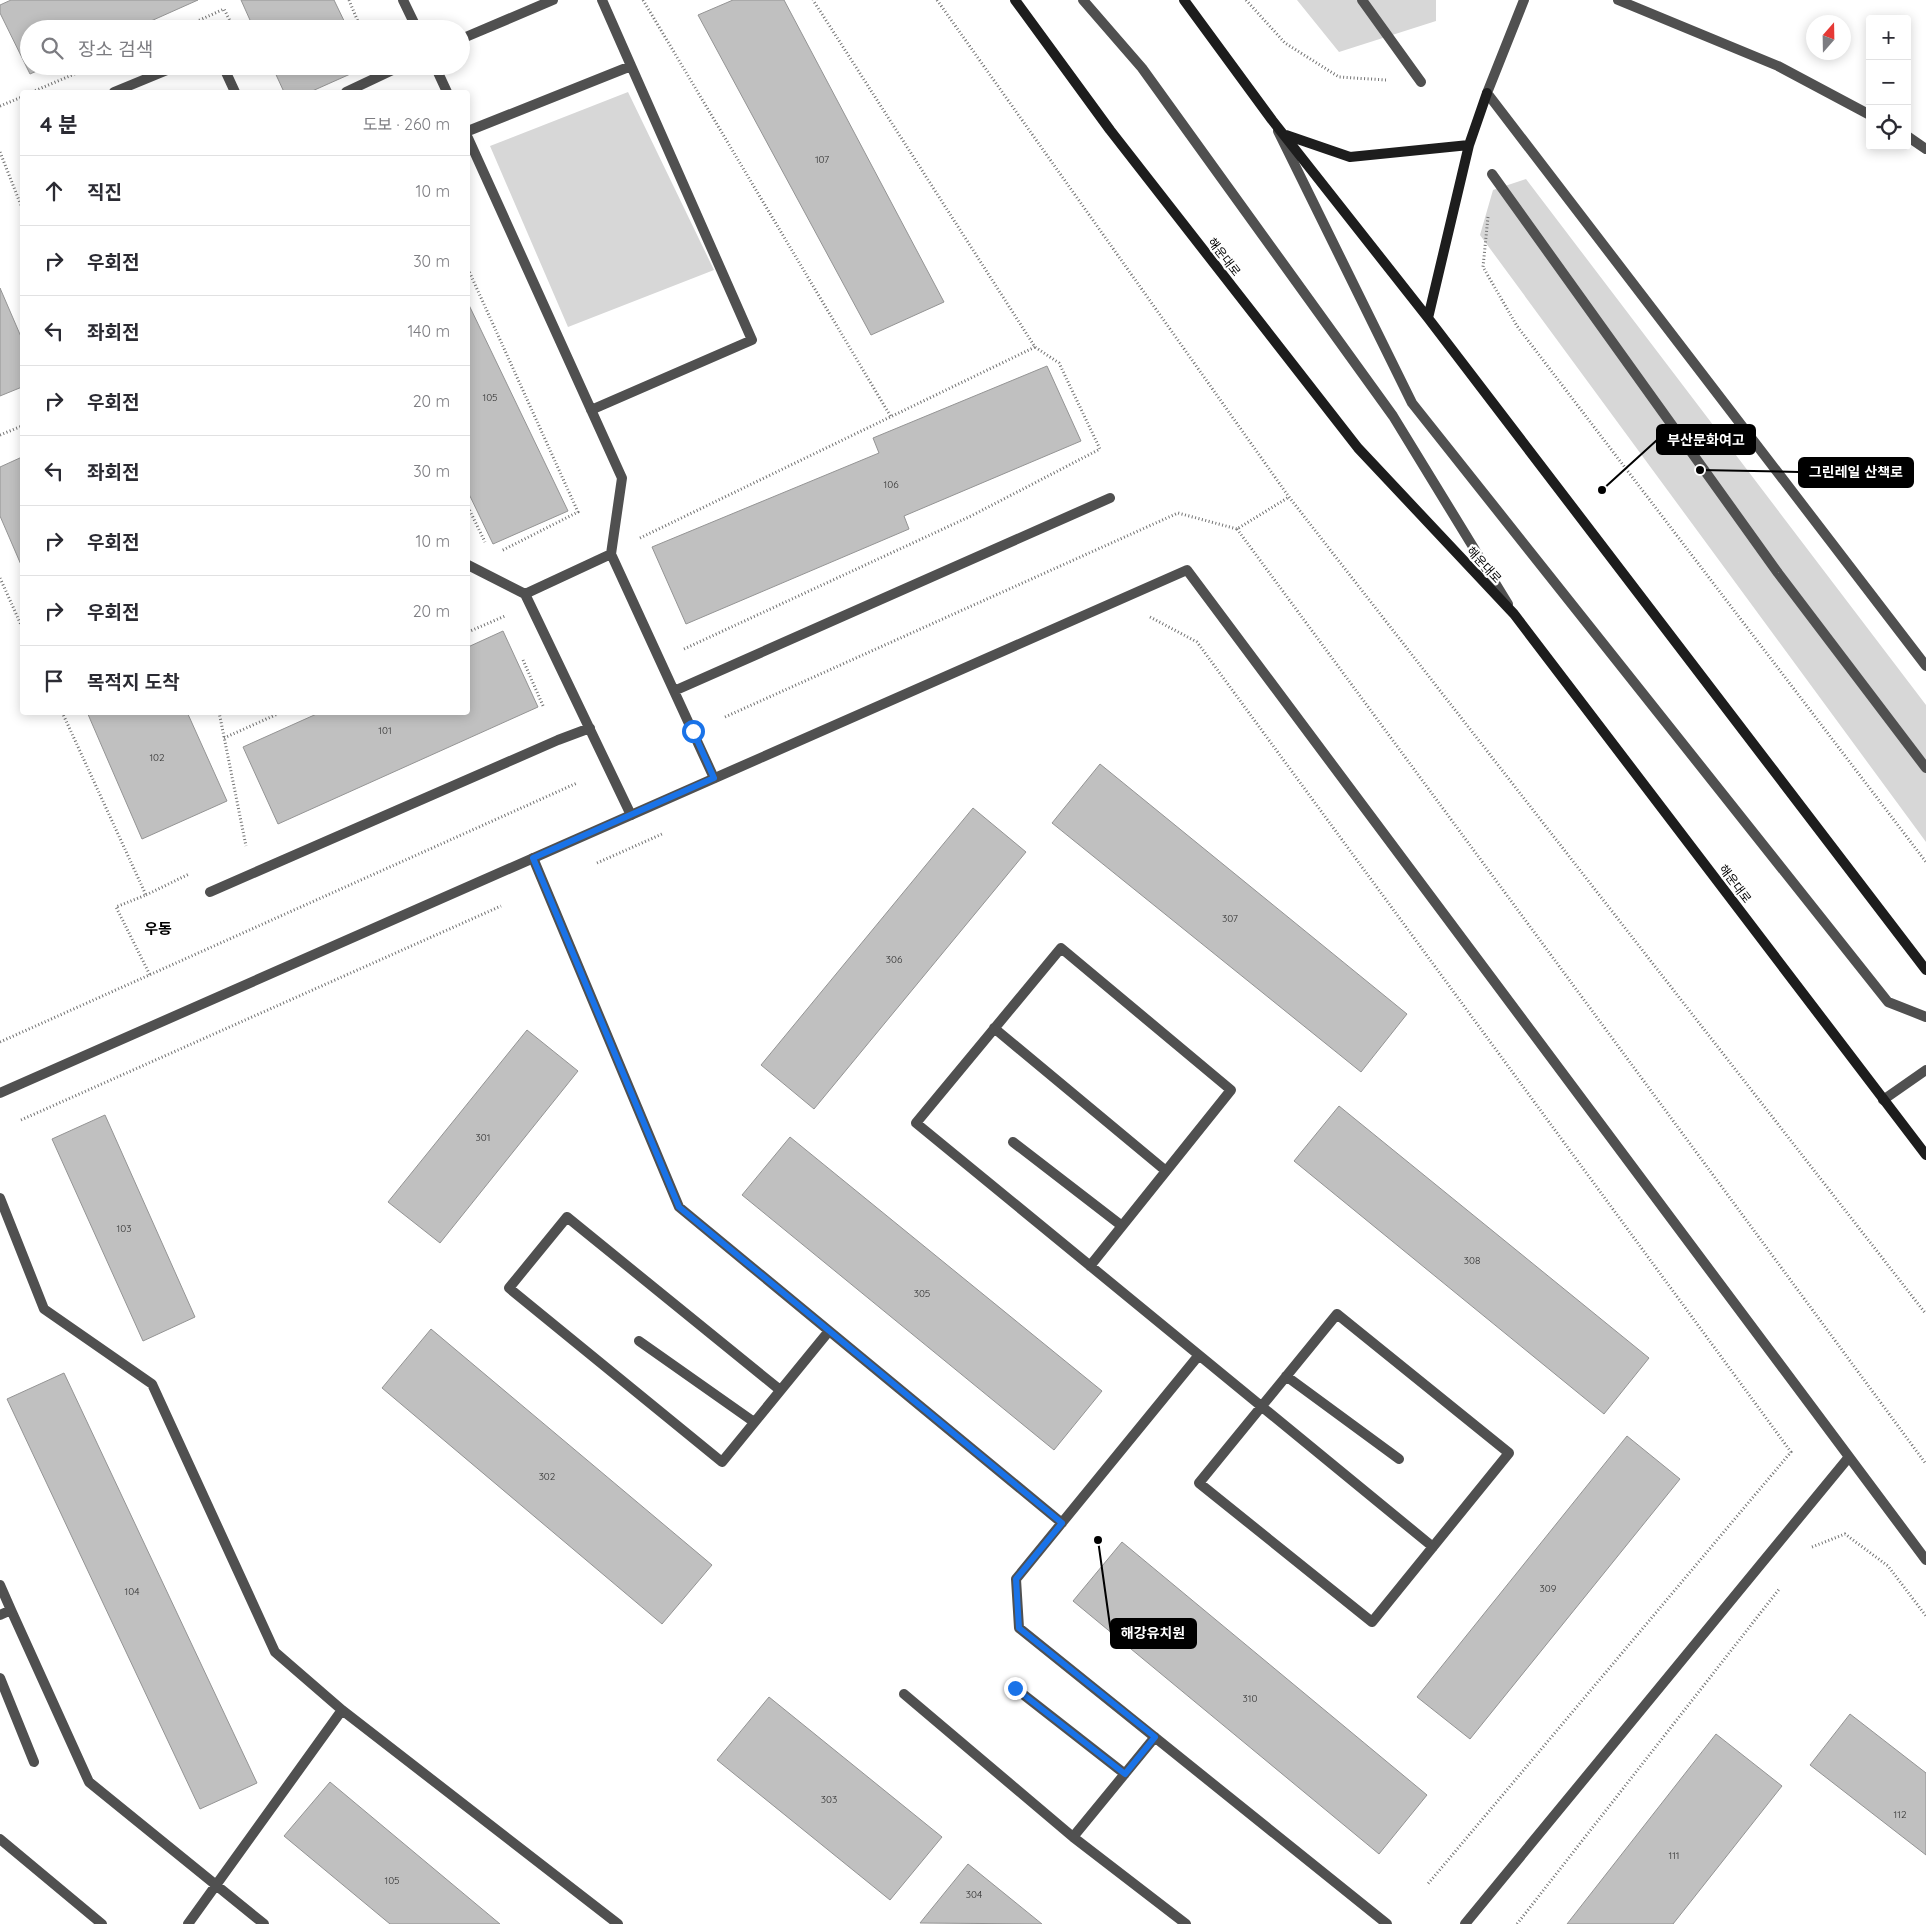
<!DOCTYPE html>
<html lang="ko">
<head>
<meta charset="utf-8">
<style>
  :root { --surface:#fff; --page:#f2f2f3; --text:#2b2b33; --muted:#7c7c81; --line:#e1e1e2 }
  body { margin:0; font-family:Quicksand,"Noto Sans KR",sans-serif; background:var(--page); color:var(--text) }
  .controls { position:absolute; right:15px; top:15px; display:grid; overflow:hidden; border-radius:5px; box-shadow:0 2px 12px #0003 }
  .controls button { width:45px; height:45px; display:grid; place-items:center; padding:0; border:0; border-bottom:1px solid var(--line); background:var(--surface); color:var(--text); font:25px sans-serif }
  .compass { position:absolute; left:1806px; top:15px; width:45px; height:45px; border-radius:50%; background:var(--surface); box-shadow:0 2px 12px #0003; rotate:20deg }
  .stop { position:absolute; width:15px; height:15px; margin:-11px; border:4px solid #1a73e8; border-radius:50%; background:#fff }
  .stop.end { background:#1a73e8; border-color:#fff; box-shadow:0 1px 5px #0008 }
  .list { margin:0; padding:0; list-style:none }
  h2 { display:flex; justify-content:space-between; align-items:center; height:65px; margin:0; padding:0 20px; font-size:21px }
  h2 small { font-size:16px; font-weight:400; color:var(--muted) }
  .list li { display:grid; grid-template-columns:32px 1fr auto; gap:15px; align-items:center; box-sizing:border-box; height:70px; padding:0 20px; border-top:1px solid var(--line) }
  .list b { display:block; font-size:19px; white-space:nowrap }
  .list em { font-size:16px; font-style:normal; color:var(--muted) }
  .icon { flex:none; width:28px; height:28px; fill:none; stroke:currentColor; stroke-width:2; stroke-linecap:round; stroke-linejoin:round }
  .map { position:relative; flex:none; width:1926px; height:1924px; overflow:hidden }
  .search { position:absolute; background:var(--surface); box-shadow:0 2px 12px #0003; left:20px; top:20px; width:450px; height:55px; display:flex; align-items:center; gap:12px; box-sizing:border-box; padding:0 18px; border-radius:28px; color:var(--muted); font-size:19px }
  .panel { position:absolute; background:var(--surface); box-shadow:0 2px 12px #0003; left:20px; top:90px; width:450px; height:625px; border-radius:5px }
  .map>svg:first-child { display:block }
  .green { fill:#d7d7d7 }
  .building { fill:#c0c0c0; stroke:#949494 }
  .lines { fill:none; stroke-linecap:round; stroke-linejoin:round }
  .path { stroke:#727272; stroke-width:3; stroke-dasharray:1 2.5; stroke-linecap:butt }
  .service { stroke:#505050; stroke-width:10 }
  .pedestrian { stroke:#505050; stroke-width:10 }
  .minor { stroke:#505050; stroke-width:10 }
  .tertiary { stroke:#505050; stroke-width:10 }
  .secondary { stroke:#1d1d1d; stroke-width:10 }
  .route { stroke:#1a73e8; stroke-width:6 }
  .labels { text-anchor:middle; stroke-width:4.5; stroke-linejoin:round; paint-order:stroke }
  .number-label { font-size:10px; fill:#303030 }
  .street-label { font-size:12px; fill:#000; stroke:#fff }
  .quarter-label { font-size:15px; font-weight:bold; fill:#000; stroke:#fff }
  .leader { fill:none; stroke:#000; stroke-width:2 }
  .callout-dot { fill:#000; stroke:#fff; stroke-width:2 }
  .callout { fill:#000; stroke:#000; stroke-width:2 }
  .callout-label { font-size:14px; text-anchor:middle; font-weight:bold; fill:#fff }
</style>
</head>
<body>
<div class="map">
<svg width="1926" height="1924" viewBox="0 0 1926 1924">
  <rect width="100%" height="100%" fill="#fff"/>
  <!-- green -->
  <path class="green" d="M1297,0h139v21l-97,31z
    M628,92l86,178 -146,57 -78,-181z
    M1526,179l400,526v137l-446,-607 13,-45z"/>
  <!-- building -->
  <path class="building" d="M11,0h187l-65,29h-104v37h19l-18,8 -30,-61v-8z
    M241,0h93l14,29h-94z
    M733,0h51l160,302 -73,33 -173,-320z
    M272,66h93l1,1 -56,25h-26z
    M0,288l22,51v48l-22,9z
    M468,303l100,208 -75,33 -25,-52z
    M1047,366l34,75 -177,75 5,13 -223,95 -34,-77 227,-94 -6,-15z
    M22,457v110l-22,-51v-49z
    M503,631l35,76 -260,117 -35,-77 78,-35h147v-65z
    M87,712h100l40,89 -85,38z
    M1100,764l307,250 -46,58 -309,-249z
    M973,808l53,44 -212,257 -53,-44z
    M527,1030l51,41 -138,172 -52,-41z
    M1339,1106l310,252 -45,56 -310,-253z
    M105,1115l90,202 -52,24 -91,-202z
    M790,1137l312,254 -48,59 -312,-255z
    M431,1329l281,236 -50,59 -280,-236z
    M64,1373l193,410 -57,26 -193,-410z
    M1627,1436l53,43 -210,260 -53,-42z
    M1122,1542l305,253 -48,59 -306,-253z
    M769,1697l173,140 -52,63 -173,-140z
    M1850,1714l76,59v82l-116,-90z
    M1716,1734l66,52 -109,138h-106z
    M330,1782l170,142h-110l-106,-88z
    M968,1864l74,60 -122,-1z"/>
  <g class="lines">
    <!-- path -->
    <path class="path" d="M349,0l12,29
      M643,0l248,417
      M937,0l352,497 637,817
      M1246,0l39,43 54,34 47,3
      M180,29l44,-20 10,20
      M32,92l61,-26
      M0,106l22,-9
      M0,152l22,56
      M1488,217l-5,50 34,59 409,536
      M468,269l110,243 -77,39
      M0,435l22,-9
      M468,507l17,35
      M1237,529l689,935
      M640,538l395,-191
      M0,578l22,49
      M1150,617l47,25 594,810 -364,433
      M468,632l37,-16v1
      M684,649l287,-133 129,-67 -41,-86 -24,-16 -222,-347
      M523,660l21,48
      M62,712l84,183 -30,12 34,68
      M219,712l27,134
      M725,717l453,-204 59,16 52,-32
      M224,738l58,-26
      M597,863l65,-29
      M146,895l43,-21
      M0,1042l577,-259
      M21,1120l480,-214
      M1812,1547l33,-13 43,32 38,50
      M1517,1924l263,-336"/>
    <!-- service -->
    <path class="service" d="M403,0l14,29
      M1083,0l59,68 251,348 115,188
      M461,39l92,-39
      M223,66l12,26
      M435,66l12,26
      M114,92l63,-26
      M346,92l55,-26
      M468,131l163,-65
      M1278,131l134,272 476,599 38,15
      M468,138l154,340 -11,76
      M591,410l161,-70 -150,-340
      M468,565l57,29
      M674,691l436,-193
      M631,815l-106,-221 86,-40 103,224
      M533,858l146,349 383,316
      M210,892l348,-152 32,-12
      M994,1028l172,143
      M1013,1142l109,84
      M0,1198l44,111 108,75 123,268 67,58 276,214
      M1090,1266l141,-176 -170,-142 -145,175 517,424
      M1337,1314l172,139 -137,169 -173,-139z
      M639,1341l115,81
      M1199,1355l-183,224 3,49 368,296
      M1286,1376l113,83
      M780,1390l-213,-173 -58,71 213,174 107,-131
      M0,1585l11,25 -11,5
      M11,1610l78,172 175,142
      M0,1678l34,84
      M1015,1688l110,86
      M904,1694l169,143
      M1155,1737l-82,100 113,87
      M0,1839l102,85
      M188,1924l154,-214"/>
    <!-- pedestrian -->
    <path class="pedestrian" d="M1362,0l59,82
      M1492,174l286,399 148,195"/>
    <!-- minor -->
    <path class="minor" d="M1524,0l-37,93 439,573
      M1618,0l160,66 92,49
      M1907,136l19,13
      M1883,1100l43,-30"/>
    <!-- tertiary -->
    <path class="tertiary" d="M0,1093l1187,-523 739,990
      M1465,1924l384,-467"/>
    <!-- secondary -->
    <path class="secondary" d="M1015,0l95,130 248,318 156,166 412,541
      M1184,0l88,120 156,198 498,652
      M1286,135l64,22 119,-12
      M1428,318l41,-173 18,-52"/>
  </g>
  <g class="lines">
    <!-- route -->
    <path class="route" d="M693,731l21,47 -181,80 146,349 383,316 -46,56 3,49 136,109 -30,37 -110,-86"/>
  </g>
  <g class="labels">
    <!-- number labels -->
    <g class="number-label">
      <text x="822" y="163">107</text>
      <text x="490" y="401">105</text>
      <text x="891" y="488">106</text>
      <text x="385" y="734">101</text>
      <text x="157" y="761">102</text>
      <text x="1230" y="922">307</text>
      <text x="894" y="963">306</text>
      <text x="483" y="1141">301</text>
      <text x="124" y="1232">103</text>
      <text x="1472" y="1264">308</text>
      <text x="922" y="1297">305</text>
      <text x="547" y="1480">302</text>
      <text x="1548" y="1592">309</text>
      <text x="132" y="1595">104</text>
      <text x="1250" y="1702">310</text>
      <text x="829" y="1803">303</text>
      <text x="1900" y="1818">112</text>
      <text x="1674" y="1859">111</text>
      <text x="392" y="1884">105</text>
      <text x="974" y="1898">304</text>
    </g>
    <!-- street labels -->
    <g class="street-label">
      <text transform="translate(1224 257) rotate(52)" y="4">해운대로</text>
      <text transform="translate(1484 565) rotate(47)" y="4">해운대로</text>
      <text transform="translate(1735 884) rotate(53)" y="4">해운대로</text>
    </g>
    <!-- quarter labels -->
    <g class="quarter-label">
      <text x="158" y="934">우동</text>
    </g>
  </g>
  <!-- callouts -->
  <path class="leader" d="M1602 490L1657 440M1700 470L1799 472M1098 1540L1111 1633"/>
  <g class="callout-dot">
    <circle cx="1602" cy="490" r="5"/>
    <circle cx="1700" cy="470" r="5"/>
    <circle cx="1098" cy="1540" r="5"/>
  </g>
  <g class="callout">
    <rect x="1657" y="425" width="98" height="29" rx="5"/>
    <rect x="1799" y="458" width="114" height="29" rx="5"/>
    <rect x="1111" y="1619" width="85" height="29" rx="5"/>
  </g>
  <g class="callout-label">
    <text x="1706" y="445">부산문화여고</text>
    <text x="1856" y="477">그린레일 산책로</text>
    <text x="1153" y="1638">해강유치원</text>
  </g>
</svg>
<div class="controls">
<button>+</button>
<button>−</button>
<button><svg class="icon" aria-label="locate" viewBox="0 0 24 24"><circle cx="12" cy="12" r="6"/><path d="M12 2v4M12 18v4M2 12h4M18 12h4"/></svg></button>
</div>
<svg class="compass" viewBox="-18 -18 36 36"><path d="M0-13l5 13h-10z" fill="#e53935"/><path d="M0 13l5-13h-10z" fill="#7c7c81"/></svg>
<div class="stop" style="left:693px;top:731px"></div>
<div class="stop end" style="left:1015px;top:1688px"></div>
<div class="search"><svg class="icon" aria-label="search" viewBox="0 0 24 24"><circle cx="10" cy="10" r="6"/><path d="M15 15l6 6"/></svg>장소 검색</div>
<section class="panel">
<h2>4 분<small>도보 · 260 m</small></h2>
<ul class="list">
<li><svg class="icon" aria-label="ahead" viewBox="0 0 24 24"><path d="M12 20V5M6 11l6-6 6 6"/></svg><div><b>직진</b></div><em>10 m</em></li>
<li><svg class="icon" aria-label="right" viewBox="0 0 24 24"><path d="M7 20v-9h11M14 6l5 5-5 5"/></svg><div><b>우회전</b></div><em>30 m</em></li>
<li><svg class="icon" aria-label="left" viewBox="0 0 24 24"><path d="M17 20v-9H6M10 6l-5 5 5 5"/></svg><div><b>좌회전</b></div><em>140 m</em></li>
<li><svg class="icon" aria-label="right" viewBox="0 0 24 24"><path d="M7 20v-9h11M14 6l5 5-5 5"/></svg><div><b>우회전</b></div><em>20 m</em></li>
<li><svg class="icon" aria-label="left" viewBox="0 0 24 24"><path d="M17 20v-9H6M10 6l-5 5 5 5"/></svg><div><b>좌회전</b></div><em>30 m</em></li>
<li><svg class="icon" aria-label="right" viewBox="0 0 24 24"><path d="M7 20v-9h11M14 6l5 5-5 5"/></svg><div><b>우회전</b></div><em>10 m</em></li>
<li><svg class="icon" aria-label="right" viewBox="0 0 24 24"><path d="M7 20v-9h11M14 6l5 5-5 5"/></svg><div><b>우회전</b></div><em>20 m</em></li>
<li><svg class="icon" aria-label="arrive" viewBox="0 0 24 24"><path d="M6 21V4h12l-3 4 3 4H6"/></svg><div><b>목적지 도착</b></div></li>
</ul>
</section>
</div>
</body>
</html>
